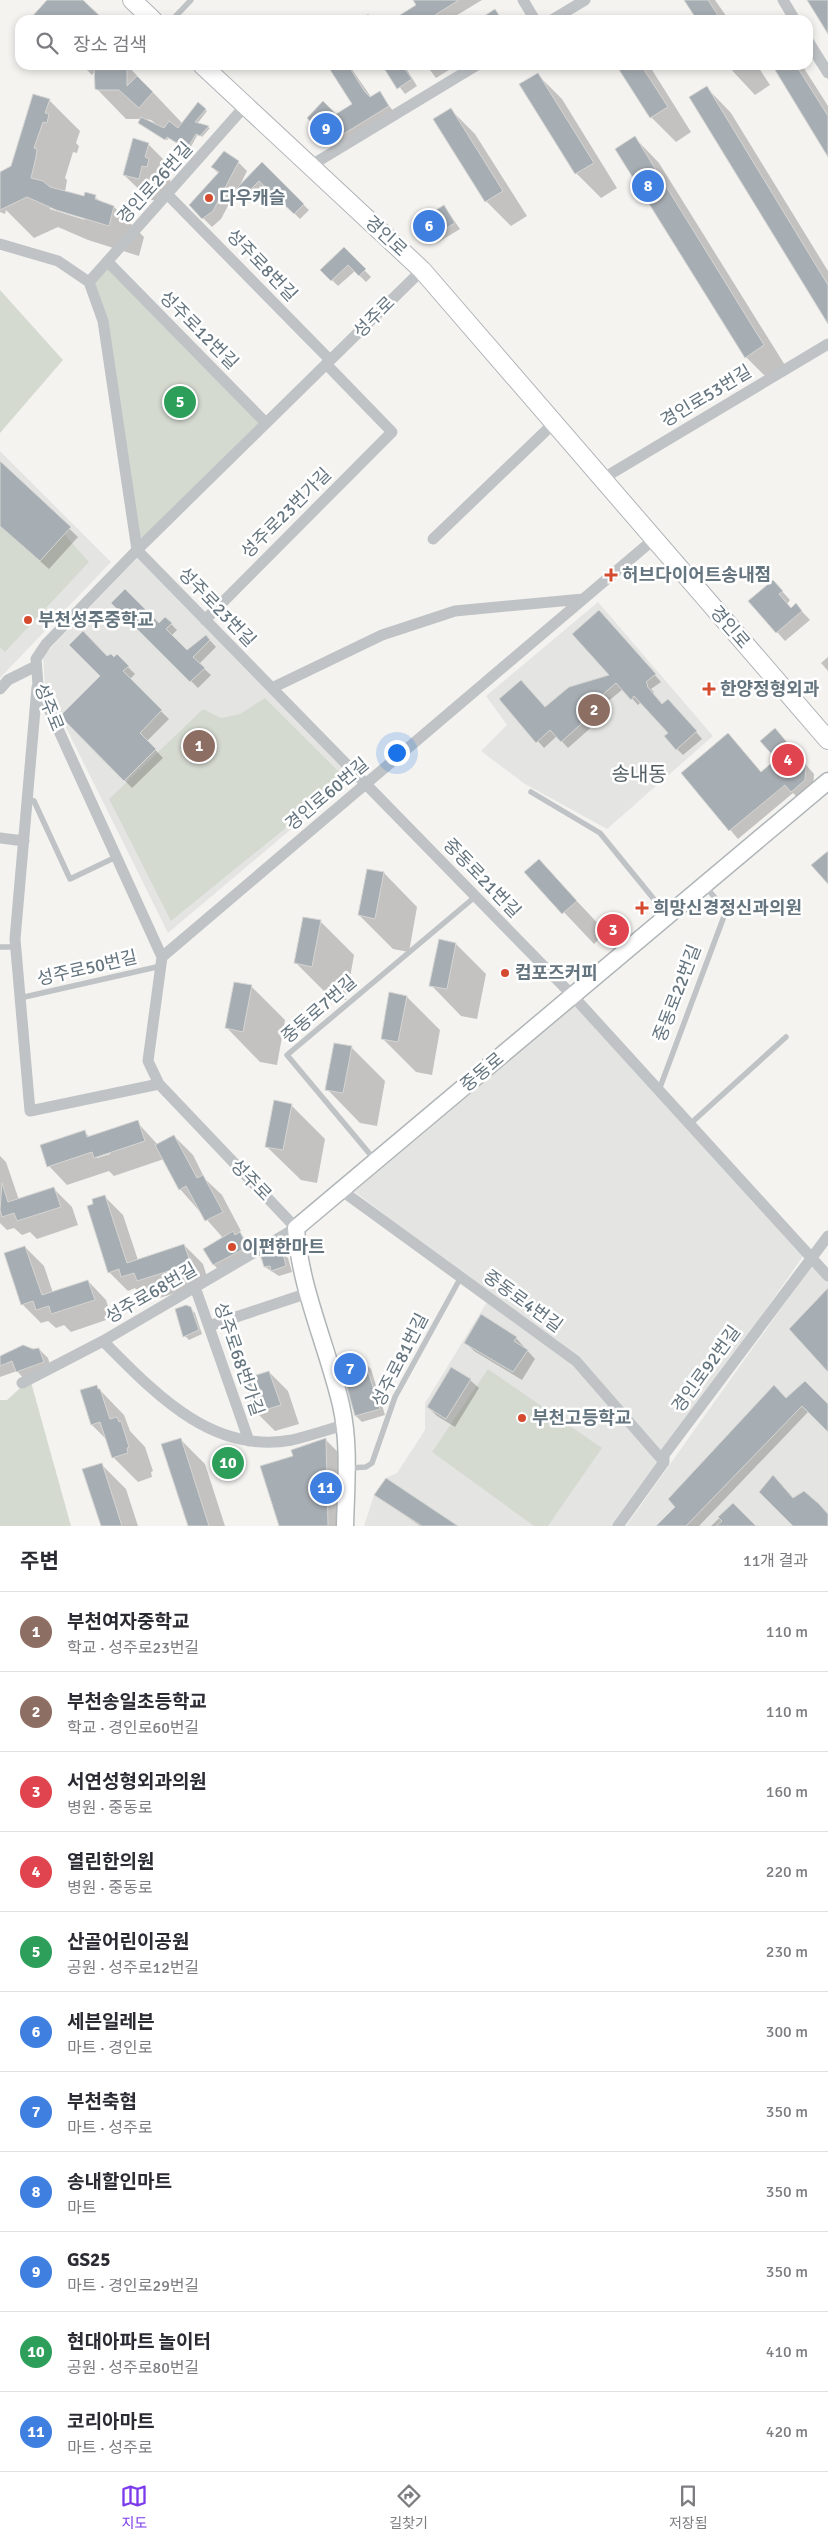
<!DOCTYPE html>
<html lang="ko">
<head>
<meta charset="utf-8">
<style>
  :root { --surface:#fff; --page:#f7f7f7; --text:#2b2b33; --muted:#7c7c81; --line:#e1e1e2; --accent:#7c3aed }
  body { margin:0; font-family:Signika,"Noto Sans KR",sans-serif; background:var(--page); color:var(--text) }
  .you { position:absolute; left:396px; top:752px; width:18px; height:18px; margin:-12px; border:4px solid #fff; border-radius:50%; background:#1a73e8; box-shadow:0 0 0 8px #1a73e833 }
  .badge { display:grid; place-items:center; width:32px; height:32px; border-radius:50%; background:var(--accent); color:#fff; font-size:16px; font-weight:700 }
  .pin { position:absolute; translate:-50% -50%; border:2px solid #fff; box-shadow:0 1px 5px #0006 }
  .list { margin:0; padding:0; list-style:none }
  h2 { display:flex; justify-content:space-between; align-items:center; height:65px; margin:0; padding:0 20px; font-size:21px }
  h2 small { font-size:16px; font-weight:400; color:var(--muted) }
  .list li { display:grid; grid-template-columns:32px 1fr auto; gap:15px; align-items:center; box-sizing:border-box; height:80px; padding:0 20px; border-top:1px solid var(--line) }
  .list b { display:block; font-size:19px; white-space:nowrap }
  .list p { margin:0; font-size:16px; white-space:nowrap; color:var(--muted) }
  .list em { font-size:16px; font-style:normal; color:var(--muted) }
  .icon { flex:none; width:28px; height:28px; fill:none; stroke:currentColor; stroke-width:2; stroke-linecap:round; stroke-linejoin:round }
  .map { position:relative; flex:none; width:828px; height:1526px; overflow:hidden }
  .search { position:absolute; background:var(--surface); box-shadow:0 2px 8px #0003; left:15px; right:15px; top:15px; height:55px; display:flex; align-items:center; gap:12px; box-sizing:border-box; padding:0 18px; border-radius:15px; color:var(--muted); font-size:19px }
  .sheet { height:945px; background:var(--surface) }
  nav { display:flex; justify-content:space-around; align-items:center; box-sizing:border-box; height:70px; border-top:1px solid var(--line); background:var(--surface); font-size:14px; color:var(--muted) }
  nav a { display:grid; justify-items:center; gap:2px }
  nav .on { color:var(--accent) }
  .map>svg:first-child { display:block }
  .built { fill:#e4e5e3 }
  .green { fill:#d5dad1 }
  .shadow { fill:#0003; fill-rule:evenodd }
  .building { fill:#a7aeb3; stroke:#d5d5d3 }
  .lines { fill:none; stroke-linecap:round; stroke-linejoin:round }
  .secondary-casing { stroke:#b0b5b8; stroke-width:19 }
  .primary-casing { stroke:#b1b5b8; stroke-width:20 }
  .lane { stroke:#bfc3c6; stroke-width:5.5 }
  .street { stroke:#bfc3c6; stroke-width:11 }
  .secondary { stroke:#fff; stroke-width:16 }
  .primary { stroke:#fff; stroke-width:18 }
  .poi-dot { fill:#d44b2f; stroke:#fff; stroke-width:2 }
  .labels { text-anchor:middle; stroke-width:5; stroke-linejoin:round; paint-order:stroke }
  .street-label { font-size:18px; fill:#65757f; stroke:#fff }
  .poi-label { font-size:18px; font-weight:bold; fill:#65757f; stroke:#fff; text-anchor:start }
  .quarter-label { font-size:20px; fill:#525e64; stroke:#fff }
</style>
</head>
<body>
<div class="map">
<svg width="828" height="1526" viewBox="0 0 828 1526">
  <rect width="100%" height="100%" fill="#f4f3f0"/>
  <!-- built -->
  <path class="built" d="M0,451l111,111 -111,116z
    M137,558l216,219 -185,156 -123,-248 -2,-29z
    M598,602l115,134 -106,93 -82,-45 -44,-33 26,-26 -21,-29z
    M573,996l233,256 -142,203 -88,-94 -230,-176z
    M812,1265l16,17v244h-202z
    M487,1302l85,63 86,98 -45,63h-249l10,-31 12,-17 11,-5 28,-43v-27z"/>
  <!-- green -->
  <path class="green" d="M108,266l154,157 -123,120 -46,-261z
    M0,290l63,70 -63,73z
    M0,526l40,35 24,-27 25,28 -84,90 -5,-5z
    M265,698l81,81 -175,142 -62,-122 94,-90 18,9 19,-4z
    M488,1369l114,79 -54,78h-14l-102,-74z
    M30,1379l1,3 40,144h-71v-126h7z"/>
  <!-- shadow -->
  <path class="shadow" d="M414,0h68l-33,20h-51l19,-15z
    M685,0h30l14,20h-31z
    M368,14l7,6h-17z
    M82,65h45l56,59 16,-20 8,7 -10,13 13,4 -8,9 -4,-3 -9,16 -20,-12 -2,2 -26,-16 1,-5h-16l-30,-31 -1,-17 -3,4zM143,119l8,1 6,5z
    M328,65h21l22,32 8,-4 15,19 -55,34 -25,-23 22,-8 18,-11z
    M383,65h21l13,21 -12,8z
    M426,65h31l-21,13z
    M618,65h31l42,67 -15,10 -25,-25z
    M727,65h30l13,20 -15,10z
    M773,65h29l26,41v48z
    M538,75l24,24 55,89 -16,10 -25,-25 -55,-88z
    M707,88l24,25 97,158v49z
    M49,100l31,31 -4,12 3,3 -2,7 -4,-1 -8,26 2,2 -2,12 20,5h10l6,5 13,5 30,30 -5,19 -51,-16 -30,-13 -24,11 -28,-28 -1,4 -5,-2v-38l12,-7zM50,206l31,10 4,4 -35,-11z
    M450,109l25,25 52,82 -16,10 -25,-25z
    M635,138l24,25 129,207 -18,11 -24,-24z
    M148,144l25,25 -3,12 3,4 -10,18 -14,-4 -25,-24z
    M238,162l9,9 -8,16 23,-23 47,46 -9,9 -35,-34 -16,18 -13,-12 -15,28 -9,8 -22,-22 29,-31 -7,-7z
    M444,206l16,23 -23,14 -20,-20z
    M344,249l27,28 -5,5 -11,-11 -17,15 -16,-16z
    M0,463l78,74 -29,32 -49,-43z
    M773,581l17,19 -3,4 5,5 4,-4 14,15 -25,21 -8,-9z
    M113,603l46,22 12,-1 6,6 -6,6 16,16 19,-16 10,11 -17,17 12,11 -13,13z
    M605,618l56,64 -10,7 3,3 -2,2 11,11 12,2 27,32 -19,16 -6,-6 -7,-16 -29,-31 -3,3 -15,-16 -17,14 6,6 -44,39 -11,-12 -13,12 -44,-49 45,9 67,-32z
    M117,656l18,18 -6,6 40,39 -22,22 16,17 -31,30 -70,-72 40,-40 5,-18h7z
    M828,657v14l-7,-8z
    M783,738l31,36 -1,15 -13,11 -7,-7 -55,46 -55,-66h78l17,-14z
    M539,861l67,71 -12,12 -68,-72z
    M384,873l33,34 -8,45 -16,-3 -34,-34z
    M320,921l34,34 -8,45 -16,-3 -34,-34z
    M456,944l30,30 -9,45 -16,-3 -30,-31z
    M251,986l34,34 -8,45 -17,-3 -33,-34z
    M407,997l33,33 -8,45 -16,-3 -34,-34z
    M351,1047l34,34 -8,45 -17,-3 -33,-34z
    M291,1105l34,34 -8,44 -16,-3 -34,-33z
    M137,1122l21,23 16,-9 19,19 12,24 17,16 19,36 -2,1 7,8 7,13 -33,18 -6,-6 -9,-16 18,-11 -43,-49 -16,-30 -50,17 -5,-5 -42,14 -18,-19 35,-34 6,5zM110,1151v3l-13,4 -2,-2z
    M0,1156l6,6 13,38 34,-12 19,19 6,18 -41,14 -7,-7 -8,3 -8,-7 -7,2 -7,-7z
    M104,1196l19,19 15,45 46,-15 19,19 6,19 -53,16 -7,-7 -8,3 -6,-7 -7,3 -19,-19 -14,-67z
    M25,1247l19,19 9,27 35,-12 18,19 6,18 -41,14 -7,-7 -8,3 -8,-7 -7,2 -19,-19z
    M281,1252l7,6 4,14 -13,4 -14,-9 -2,-9z
    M190,1308l5,5 7,21 -13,6 -4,-4z
    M516,1338l19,21 -13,21 -48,-29 -8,-8z
    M23,1346l10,4 6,-1 9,9 4,13 -27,9 -8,-9 -17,6v-20z
    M364,1363l7,6 14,46 -23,7 -6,-6 3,-52z
    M269,1372l19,19 11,33 -24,7 -18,-18 -11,-33z
    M470,1380l9,8 -24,39 -18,-11 -9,-9z
    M96,1386l28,29 6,16 15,16 8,24 -2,1 1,5 -14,5 -25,-25 -6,-17 -15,-15z
    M786,1400l42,5v25l-19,-19 -110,115h-41z
    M180,1439l25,25 20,62h-36z
    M326,1440l14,14 2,72h-62l15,-70z
    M101,1464l25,25 12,37h-36z
    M376,1495l80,31h-36z
    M733,1505l21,21h-43z"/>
  <!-- building -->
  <path class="building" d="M47,0h36l21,20h-75z
    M413,0h46l-32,20h-35l24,-15z
    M684,0h24l13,20h-24z
    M807,0h21v34z
    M495,9l7,11h-24z
    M94,65h33v21l10,-10 16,16 -14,16 -20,-18h-21l-3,-1z
    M327,65h21l17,27 5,5 10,-6 9,15 -57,35 -25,-23 16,-17 13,13 16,-10z
    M382,65h20l10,14 -15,10z
    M616,65h25l27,42 -18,11z
    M772,65h24l32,51v41z
    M538,73l56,90 -19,11 -56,-90z
    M707,86l121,199v39l-139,-227z
    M33,94l17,5 -5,14 4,1 -2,9 -4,-1 -9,26 3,1 -1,8 -5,21 12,3 7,6 34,9 1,-4 11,3 -1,4 19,7 -5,20 -53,-16 -29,-13 -27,13v-38l11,-6z
    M198,102l8,7 -11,13 14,4 -9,10 -4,-2 -9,15 -20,-12 -2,3 -27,-17 3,-6 23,11 5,-7 9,7z
    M451,108l52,83 -18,11 -52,-83z
    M635,136l129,209 -19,13 -130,-209z
    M133,138l16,5 -4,14 4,2 -2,8 -5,-1 -3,13 -16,-4z
    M224,151l15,10 -26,50 -11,8 -13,-14 30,-33 -8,-5z
    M262,162l42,42 -10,10 -35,-33 -17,17 -8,-7z
    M444,205l11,18 -25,15 -15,-15z
    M344,247l22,22 -7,7 -11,-11 -17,16 -11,-11z
    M0,461l71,66 -31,34 -40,-35z
    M773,580l10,11 -4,3 12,14 5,-5 6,8 -26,22 -28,-32z
    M125,589l34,34 6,-6 7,6 -6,6 21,21 19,-15 4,5 -17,17 12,11 -15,14 -79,-79z
    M599,610l57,64 -10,8 2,3 -1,1 15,18 6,-5 29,32 -21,19 -12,-14 4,-3 -34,-37 -3,4 -15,-17 -15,13 5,6 -45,40 -11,-12 -14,13 -37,-44 22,-19 24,27 24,-20 40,-12 -37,-41z
    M83,631l24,25 4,-2 3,3 3,-3 12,12 -6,5 39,39 -22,23 16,16 -32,32 -64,-65 40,-40 -31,-31z
    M775,728l31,37 -1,15 -14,12 -6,-7 -56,46 -48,-58 47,-40 33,39 15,-13 -16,-18z
    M828,851v33l-17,-19z
    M539,859l38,42 -15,13 -38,-42z
    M367,869l17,3 -9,47 -17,-4z
    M303,917l18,3 -9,47 -18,-4z
    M439,939l17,4 -9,46 -18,-3z
    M234,982l18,3 -9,47 -18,-4z
    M389,992l18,4 -9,46 -17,-3z
    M334,1043l18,3 -9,47 -18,-3z
    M274,1100l18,4 -9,46 -18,-3z
    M138,1120l7,21 -51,17 -2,-6 -45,15 -7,-22 45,-15 2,7z
    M174,1135l23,43 6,-3 20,37 -18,9 -19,-35 -7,4 -24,-45z
    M2,1183l6,19 46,-15 7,20 -44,14 -3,-8 -12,4 -2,-7z
    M105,1195l22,68 57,-19 7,20 -54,17 -3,-8 -13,4 -2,-8 -11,4 -21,-67 6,-2 -1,-5z
    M233,1231l2,4 5,-3 8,15 -35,18 -10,-16z
    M25,1246l17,49 46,-15 7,20 -44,14 -2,-8 -13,4 -3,-9 -12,4 -17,-52z
    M282,1250l4,16 -15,5 -1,-5 -6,1 -3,-10z
    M828,1288v84l-39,-43z
    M186,1305l5,2 8,23 -16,7 -8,-28z
    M481,1314l36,23 -3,4 14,9 -15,22 -49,-29z
    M23,1345l10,4 6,-1 5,14 -28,10 -4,-11 -12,5v-10z
    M352,1359l7,4 6,-1 15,47 -25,7 -15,-53z
    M451,1367l20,12 -25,40 -19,-12z
    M269,1371l12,34 -26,8 -11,-34z
    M805,1381l23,23v28l-26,-26 -116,120h-30l19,-19 -7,-8 106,-114 12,13z
    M97,1385l1,4h2l10,30 7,-2 2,5 2,-1 8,26 -2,1 1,5 -16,5 -12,-36 -9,3 -11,-35z
    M181,1438l28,88h-21l-27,-82z
    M326,1438l2,88h-49l-19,-60 33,-10 -2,-6z
    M102,1463l20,63h-21l-19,-57z
    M773,1475l20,23 11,-7 15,13 9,10v12h-35l-34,-34z
    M386,1478l72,48h-36l-48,-31z
    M733,1503l23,23h-40l6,-5 -4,-4z"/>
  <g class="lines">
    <!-- secondary casing -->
    <g class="secondary-casing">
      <path id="secondary" d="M345,1526c1,-41 5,-82 -4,-121 -14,-60 -41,-116 -45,-177l532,-447"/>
    </g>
    <!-- primary casing -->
    <g class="primary-casing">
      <path id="primary" d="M132,0l21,20
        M202,65l220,205 406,470"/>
    </g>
    <!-- lane -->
    <path class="lane" d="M172,20l19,-20
      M531,792l69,41 66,81
      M27,799l7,2 36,78 46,-22
      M0,947h16
      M20,998l141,-32
      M659,1090l67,-179 -20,-24
      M690,1124l96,-87
      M374,1159l-87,-104 189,-159
      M349,1468l17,-1 6,-4 23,-66 66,-120"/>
    <!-- street -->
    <path class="street" d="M523,0l12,20
      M783,0l12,20
      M552,20l33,-20
      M808,41l20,32
      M310,166l167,-101
      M168,195l162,165
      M0,244l58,17 31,21 14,39 34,229
      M108,262l158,161
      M89,282l156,-176
      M602,479l226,-135
      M433,539l121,-116
      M137,550l436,446 255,280
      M205,620l187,-188 -66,-68
      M37,687l-22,252 15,172 129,-27
      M272,688l110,-53 73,-24 128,-12
      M0,689l8,-9 28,-14
      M0,838l24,3
      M162,957l492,-418
      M341,1190l235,171 88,101
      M195,1287l54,154
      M209,1326l99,-33
      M103,1341c51,51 108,114 189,99 17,-4 35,-10 52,-15
      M22,1383l81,-42 193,-113 -137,-144 -11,-23 14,-104 -124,-272 -2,-26 10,-15 91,-94 285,-280
      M618,1526l46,-64v-7l164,-219"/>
    <!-- secondary -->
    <use href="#secondary" class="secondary"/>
    <!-- primary -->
    <use href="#primary" class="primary"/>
  </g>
  <!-- markers -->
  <g class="poi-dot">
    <circle cx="209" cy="198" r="5"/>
    <path d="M608.5 567.5h5v5h5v5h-5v5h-5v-5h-5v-5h5z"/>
    <circle cx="28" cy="620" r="5"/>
    <path d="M706.5 681.5h5v5h5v5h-5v5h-5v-5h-5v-5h5z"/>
    <path d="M639.5 900.5h5v5h5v5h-5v5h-5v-5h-5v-5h5z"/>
    <circle cx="505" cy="973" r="5"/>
    <circle cx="232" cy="1247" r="5"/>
    <circle cx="522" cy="1418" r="5"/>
  </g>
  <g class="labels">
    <!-- street labels -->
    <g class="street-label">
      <text transform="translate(155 183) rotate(-48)" y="6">경인로26번길</text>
      <text transform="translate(386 236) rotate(43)" y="6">경인로</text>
      <text transform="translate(262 265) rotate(46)" y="6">성주로8번길</text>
      <text transform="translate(374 317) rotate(-45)" y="6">성주로</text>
      <text transform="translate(199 330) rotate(45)" y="6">성주로12번길</text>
      <text transform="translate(706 396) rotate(-31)" y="6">경인로53번길</text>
      <text transform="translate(286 513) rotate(-45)" y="6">성주로23번가길</text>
      <text transform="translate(217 607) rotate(46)" y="6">성주로23번길</text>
      <text transform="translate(730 627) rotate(49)" y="6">경인로</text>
      <text transform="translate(49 707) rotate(68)" y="6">성주로</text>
      <text transform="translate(327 794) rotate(-40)" y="6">경인로60번길</text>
      <text transform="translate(482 878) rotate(46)" y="6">중동로21번길</text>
      <text transform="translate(87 968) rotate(-13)" y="6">성주로50번길</text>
      <text transform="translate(677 993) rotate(-69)" y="6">중동로22번길</text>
      <text transform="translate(319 1009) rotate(-41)" y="6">중동로7번길</text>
      <text transform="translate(482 1072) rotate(-40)" y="6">중동로</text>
      <text transform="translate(251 1180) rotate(46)" y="6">성주로</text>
      <text transform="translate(151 1293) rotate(-30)" y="6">성주로68번길</text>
      <text transform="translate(523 1301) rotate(36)" y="6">중동로4번길</text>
      <text transform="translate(239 1359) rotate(71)" y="6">성주로68번가길</text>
      <text transform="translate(400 1360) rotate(-63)" y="6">성주로81번길</text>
      <text transform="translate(706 1369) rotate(-54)" y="6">경인로92번길</text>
    </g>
    <!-- poi labels -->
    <g class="poi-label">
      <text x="219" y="204">다우캐슬</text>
      <text x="622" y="581">허브다이어트송내점</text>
      <text x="38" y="626">부천성주중학교</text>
      <text x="720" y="695">한양정형외과</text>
      <text x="653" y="914">희망신경정신과의원</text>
      <text x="515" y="979">컴포즈커피</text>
      <text x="242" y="1253">이편한마트</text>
      <text x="532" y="1424">부천고등학교</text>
    </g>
    <!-- quarter labels -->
    <g class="quarter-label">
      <text x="639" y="781">송내동</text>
    </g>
  </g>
</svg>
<div class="you"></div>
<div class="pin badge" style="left:199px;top:746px;background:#8d6e63">1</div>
<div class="pin badge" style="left:594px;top:710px;background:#8d6e63">2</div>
<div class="pin badge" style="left:613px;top:930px;background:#e0444e">3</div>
<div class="pin badge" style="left:788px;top:760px;background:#e0444e">4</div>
<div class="pin badge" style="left:180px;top:402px;background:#2e9e5b">5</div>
<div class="pin badge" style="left:429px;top:226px;background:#3f7fe0">6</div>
<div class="pin badge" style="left:350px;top:1369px;background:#3f7fe0">7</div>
<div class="pin badge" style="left:648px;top:186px;background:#3f7fe0">8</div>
<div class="pin badge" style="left:326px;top:129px;background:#3f7fe0">9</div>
<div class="pin badge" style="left:228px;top:1463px;background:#2e9e5b">10</div>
<div class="pin badge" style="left:326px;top:1488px;background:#3f7fe0">11</div>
<div class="search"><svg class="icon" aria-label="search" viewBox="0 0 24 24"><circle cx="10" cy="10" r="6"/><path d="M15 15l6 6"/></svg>장소 검색</div>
</div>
<section class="sheet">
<h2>주변<small>11개 결과</small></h2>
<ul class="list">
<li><span class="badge" style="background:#8d6e63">1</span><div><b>부천여자중학교</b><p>학교 · 성주로23번길</p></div><em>110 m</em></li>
<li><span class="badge" style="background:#8d6e63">2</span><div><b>부천송일초등학교</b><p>학교 · 경인로60번길</p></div><em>110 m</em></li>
<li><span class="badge" style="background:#e0444e">3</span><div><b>서연성형외과의원</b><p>병원 · 중동로</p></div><em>160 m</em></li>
<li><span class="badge" style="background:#e0444e">4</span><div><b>열린한의원</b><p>병원 · 중동로</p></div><em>220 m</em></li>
<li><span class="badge" style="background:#2e9e5b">5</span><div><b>산골어린이공원</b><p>공원 · 성주로12번길</p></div><em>230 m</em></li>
<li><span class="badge" style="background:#3f7fe0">6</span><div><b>세븐일레븐</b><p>마트 · 경인로</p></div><em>300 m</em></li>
<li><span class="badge" style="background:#3f7fe0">7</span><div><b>부천축협</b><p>마트 · 성주로</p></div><em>350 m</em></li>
<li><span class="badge" style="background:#3f7fe0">8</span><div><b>송내할인마트</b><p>마트</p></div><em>350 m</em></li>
<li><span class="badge" style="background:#3f7fe0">9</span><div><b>GS25</b><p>마트 · 경인로29번길</p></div><em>350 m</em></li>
<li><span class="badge" style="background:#2e9e5b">10</span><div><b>현대아파트 놀이터</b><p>공원 · 성주로80번길</p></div><em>410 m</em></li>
<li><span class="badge" style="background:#3f7fe0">11</span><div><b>코리아마트</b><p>마트 · 성주로</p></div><em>420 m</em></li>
</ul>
</section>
<nav>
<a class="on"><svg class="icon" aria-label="map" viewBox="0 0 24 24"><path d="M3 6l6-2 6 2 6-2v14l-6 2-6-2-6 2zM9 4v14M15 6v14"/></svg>지도</a>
<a><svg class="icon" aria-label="directions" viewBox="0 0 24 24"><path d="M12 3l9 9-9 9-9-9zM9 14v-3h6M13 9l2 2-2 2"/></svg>길찾기</a>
<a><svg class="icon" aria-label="saved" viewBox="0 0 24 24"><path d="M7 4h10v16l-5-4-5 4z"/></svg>저장됨</a>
</nav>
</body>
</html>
